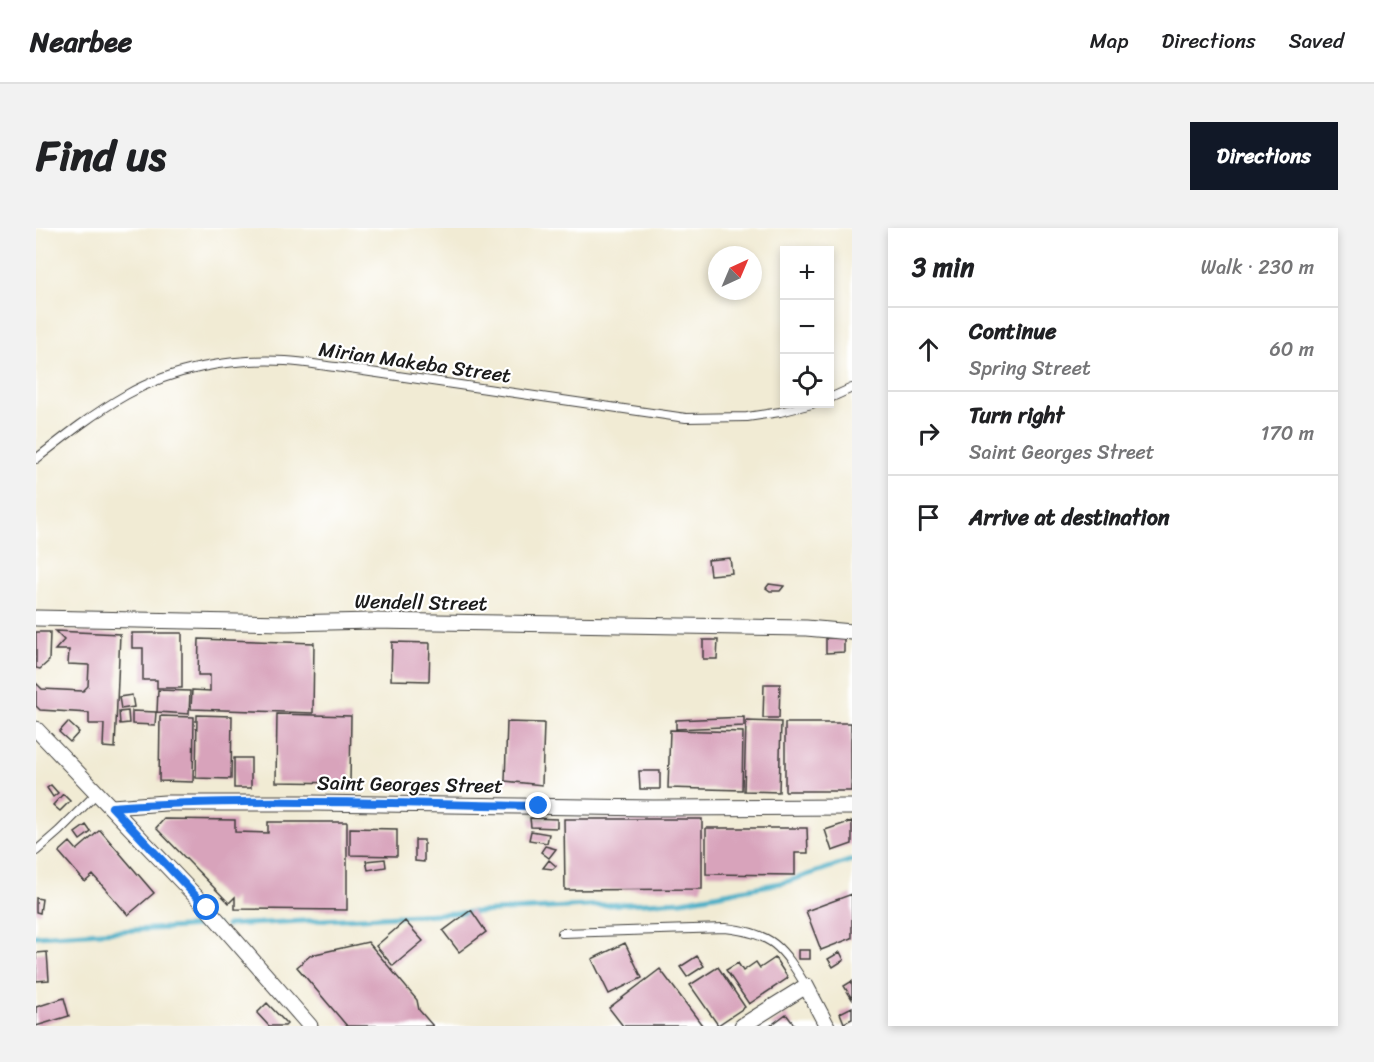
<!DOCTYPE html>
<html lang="en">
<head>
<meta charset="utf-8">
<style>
  :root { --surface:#fff; --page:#f2f2f2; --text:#202124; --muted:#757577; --line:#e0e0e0; --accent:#111827 }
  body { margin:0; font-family:Sriracha,sans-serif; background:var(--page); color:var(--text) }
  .controls { position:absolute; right:18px; top:18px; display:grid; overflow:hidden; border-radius:0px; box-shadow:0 3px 9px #0003 }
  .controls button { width:54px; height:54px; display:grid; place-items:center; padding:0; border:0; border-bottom:2px solid var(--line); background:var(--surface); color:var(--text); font:30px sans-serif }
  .compass { position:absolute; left:672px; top:18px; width:54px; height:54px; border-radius:50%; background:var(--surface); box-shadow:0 3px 9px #0003; rotate:44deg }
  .stop { position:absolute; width:18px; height:18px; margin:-14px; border:4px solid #1a73e8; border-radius:50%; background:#fff }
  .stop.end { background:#1a73e8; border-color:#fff; box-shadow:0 2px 6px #0008 }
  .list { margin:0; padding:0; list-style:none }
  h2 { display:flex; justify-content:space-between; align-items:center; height:78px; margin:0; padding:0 24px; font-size:26px }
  h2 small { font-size:20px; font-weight:400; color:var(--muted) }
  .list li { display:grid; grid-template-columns:39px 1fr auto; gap:18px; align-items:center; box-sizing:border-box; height:84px; padding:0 24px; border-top:2px solid var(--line) }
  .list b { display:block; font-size:22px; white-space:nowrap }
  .list p { margin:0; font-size:20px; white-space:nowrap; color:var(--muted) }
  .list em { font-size:20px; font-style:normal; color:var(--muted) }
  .icon { flex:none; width:33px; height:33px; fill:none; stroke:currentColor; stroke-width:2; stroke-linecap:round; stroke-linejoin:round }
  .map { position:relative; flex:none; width:816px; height:798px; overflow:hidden; border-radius:0px }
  header { display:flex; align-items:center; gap:36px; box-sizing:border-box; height:84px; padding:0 30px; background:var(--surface); border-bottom:2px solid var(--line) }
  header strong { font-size:28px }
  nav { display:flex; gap:33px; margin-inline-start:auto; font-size:21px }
  .intro { display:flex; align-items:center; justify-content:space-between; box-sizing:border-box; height:144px; padding:0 36px }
  h1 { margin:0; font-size:42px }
  .button { padding:15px 27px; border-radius:0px; background:var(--accent); color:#fff; font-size:21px; font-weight:700 }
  main { display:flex; gap:36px; padding:0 36px }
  aside { flex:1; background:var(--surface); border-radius:0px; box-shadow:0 3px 9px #0003 }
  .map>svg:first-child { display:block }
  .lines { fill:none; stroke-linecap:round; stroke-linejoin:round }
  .stream { stroke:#46aec6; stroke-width:5 }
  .building { fill:#d8a3bb }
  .service-casing { stroke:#3c3b38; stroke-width:10 }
  .minor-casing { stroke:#3c3b38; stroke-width:17 }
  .service { stroke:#fff; stroke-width:8 }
  .minor { stroke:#fff; stroke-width:15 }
  .route { stroke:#1a73e8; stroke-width:8 }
  .labels { text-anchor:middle; stroke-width:4.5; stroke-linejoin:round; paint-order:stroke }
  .street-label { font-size:20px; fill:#1c1c1c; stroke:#fff }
</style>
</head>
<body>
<header>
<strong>Nearbee</strong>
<nav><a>Map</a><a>Directions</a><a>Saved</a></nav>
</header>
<div class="intro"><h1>Find us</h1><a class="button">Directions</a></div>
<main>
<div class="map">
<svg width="816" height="798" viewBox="0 0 816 798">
  <rect width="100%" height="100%" fill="#fff"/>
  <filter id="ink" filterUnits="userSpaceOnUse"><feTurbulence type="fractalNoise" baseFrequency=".0167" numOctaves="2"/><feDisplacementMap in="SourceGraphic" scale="12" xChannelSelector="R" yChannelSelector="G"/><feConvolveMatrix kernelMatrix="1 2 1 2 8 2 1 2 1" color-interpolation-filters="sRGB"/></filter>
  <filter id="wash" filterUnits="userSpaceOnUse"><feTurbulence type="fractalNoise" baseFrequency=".008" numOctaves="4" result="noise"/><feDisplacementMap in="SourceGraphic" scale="24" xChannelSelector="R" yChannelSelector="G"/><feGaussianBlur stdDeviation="1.35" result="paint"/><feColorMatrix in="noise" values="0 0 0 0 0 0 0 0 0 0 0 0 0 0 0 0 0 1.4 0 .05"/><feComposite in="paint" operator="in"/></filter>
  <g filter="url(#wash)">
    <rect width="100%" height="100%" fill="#f1ebd4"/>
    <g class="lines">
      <!-- stream -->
      <path class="stream" d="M191,697l455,-24 104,-19 66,-22
        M0,708l181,-11"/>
    </g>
    <g id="blocks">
      <!-- building -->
      <path class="building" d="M694,330l2,15 -22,2 -2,-15z
        M733,356l15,2 -4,5h-10l-4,-3z
        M19,403l65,3 -5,114 -12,-1 1,-23h-15v-11l-49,-3 -4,-4v-23l6,6 41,2 5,-5 1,-21 -21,-1 1,-14h-14l9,-10z
        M0,404h14l-1,29 -9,8 -4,-1z
        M96,405h50v55h-25v-8h-14v-32h-11z
        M790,410h18v14l-18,1z
        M163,411l115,4 -1,70 -122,-4 1,-19 18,1v-16h-12z
        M667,412h15l-1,19h-14z
        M356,414l38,1 -1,38 -38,-1z
        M728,456h16l-1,34h-16z
        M122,462l32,1 -1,23 -32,-2z
        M96,467l2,12 -13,2 -2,-12z
        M92,483l1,12 -9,1 -1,-12z
        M96,483l24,1 -1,13 -23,-1z
        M241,486l74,2 -1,67 -74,-1z
        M161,487l35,1 -1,63 -35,-1z
        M124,488l34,1 -1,65 -34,-1z
        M708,489v9l-68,3v-9z
        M710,493l35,1 -2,70 -35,-1z
        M32,494l11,10 -9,10 -11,-10z
        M471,494l37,1 -2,62 -37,-4z
        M749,495h66v68h-66z
        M634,502l73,2 -1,58 -74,-2z
        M198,530h17v30h-17z
        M603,543h21v18h-20z
        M15,557l7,8 -5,4 -6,-9z
        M27,566l7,7 -10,10 -7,-6z
        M494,590l27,1v9l-26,-1z
        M128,591l71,1v12l33,1v-11h79v88l-112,-1v-12l-6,6 -73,-75z
        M528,591h138v70l-137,1z
        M816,593v23l-20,7 -7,-21z
        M50,597l5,7 -11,8 -5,-7z
        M314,600l47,1v27l-47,-1z
        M670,600h101l1,25h-13v22l-89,-1z
        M64,602l54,63 -26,22 -35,-40 -8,7 -26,-30 11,-10 7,8z
        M495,603l18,3 -2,9 -18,-3z
        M379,612h9v22l-9,-1z
        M509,618l11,3 -7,9 -8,-6z
        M349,631l1,8 -18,3 -2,-9z
        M513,632l7,6 -3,3 -10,-1z
        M816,666v44l-31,12 -15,-39z
        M0,670l6,1 -2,14 -4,-1z
        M435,682l15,22 -27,20 -16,-21z
        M369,693l18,20 -30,25 -17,-20z
        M332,714l49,58 2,10 14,16h-86l-50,-59 14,-12z
        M589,715l17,35 -33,16 -17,-35z
        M762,722h12v9h-12z
        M11,724l2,28 -13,1v-28z
        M804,724l4,8 -11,7 -5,-8z
        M661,728l7,10 -17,11 -7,-10z
        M739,730l13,20 -39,26 -23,-34 12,-7 5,8 13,-9 4,6z
        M682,739l27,40 -27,18 -28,-40z
        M624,741l42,56 -1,1h-78l-14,-18z
        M816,753v18l-8,-13z
        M28,770l5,18 -33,10v-19z
        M231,775l20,21 -2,2h-16l-12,-13z
        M816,779v12l-8,4 -4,-10z
        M750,786l9,12h-25z"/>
    </g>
  </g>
  <g filter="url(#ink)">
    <use href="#blocks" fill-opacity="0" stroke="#3c3b38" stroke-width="1.5"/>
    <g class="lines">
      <!-- service casing -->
      <g class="service-casing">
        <path id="service" d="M794,170l22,-10
          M0,231c29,-23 58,-46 90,-64 47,-27 106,-37 160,-34 17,1 33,4 50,6l350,51 61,-1 33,-5 32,-8
          M0,623l23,-20 39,-39
          M526,705l163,-5c48,5 57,19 81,58"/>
      </g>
      <!-- minor casing -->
      <g class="minor-casing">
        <path id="minor" d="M0,390l250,5 86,-2 434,7 46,4
          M0,501l171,179 103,118
          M76,579l53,-4h148l340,5 199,-1
          M706,798l64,-40 21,40"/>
      </g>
      <!-- service -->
      <use href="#service" class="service"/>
      <!-- minor -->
      <use href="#minor" class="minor"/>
    </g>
  </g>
  <g class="lines" filter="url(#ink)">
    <!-- route -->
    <path class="route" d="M171,680l-95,-101c142,-10 285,-3 427,-1"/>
  </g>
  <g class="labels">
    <!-- street labels -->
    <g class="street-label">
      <text transform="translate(379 134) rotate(8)" y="7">Mirian Makeba Street</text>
      <text transform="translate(385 374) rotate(1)" y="7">Wendell Street</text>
      <text transform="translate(374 556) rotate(1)" y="7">Saint Georges Street</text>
    </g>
  </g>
</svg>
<div class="controls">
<button>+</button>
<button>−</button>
<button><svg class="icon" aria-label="locate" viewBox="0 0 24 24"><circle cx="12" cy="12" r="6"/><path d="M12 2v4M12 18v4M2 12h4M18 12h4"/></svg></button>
</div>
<svg class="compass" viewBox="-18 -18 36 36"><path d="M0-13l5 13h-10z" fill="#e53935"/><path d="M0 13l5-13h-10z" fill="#757577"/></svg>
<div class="stop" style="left:171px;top:680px"></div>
<div class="stop end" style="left:503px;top:578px"></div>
</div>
<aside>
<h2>3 min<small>Walk · 230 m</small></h2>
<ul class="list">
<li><svg class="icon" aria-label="ahead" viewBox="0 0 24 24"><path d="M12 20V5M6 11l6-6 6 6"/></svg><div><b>Continue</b><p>Spring Street</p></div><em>60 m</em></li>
<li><svg class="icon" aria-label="right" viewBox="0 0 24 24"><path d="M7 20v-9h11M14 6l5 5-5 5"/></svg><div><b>Turn right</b><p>Saint Georges Street</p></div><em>170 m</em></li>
<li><svg class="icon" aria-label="arrive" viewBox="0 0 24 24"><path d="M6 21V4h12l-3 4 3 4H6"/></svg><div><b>Arrive at destination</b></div></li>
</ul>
</aside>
</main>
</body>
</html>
